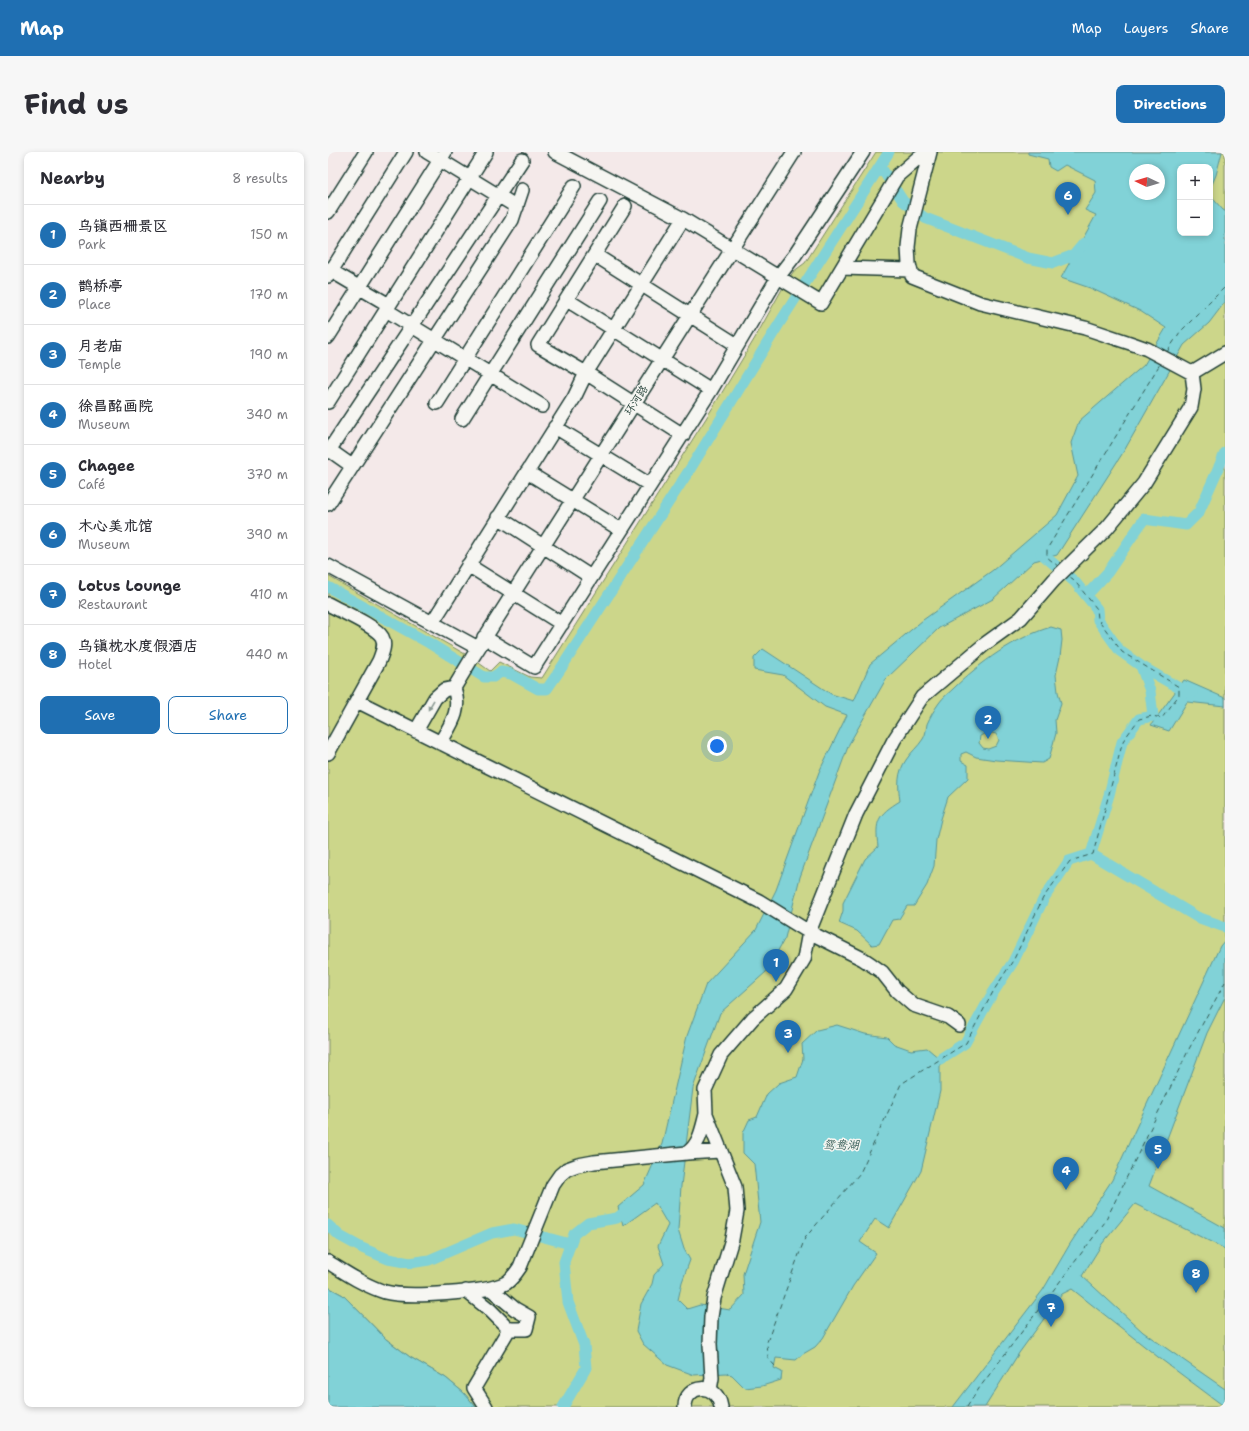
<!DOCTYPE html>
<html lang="en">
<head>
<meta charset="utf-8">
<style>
  :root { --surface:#fff; --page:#f7f7f7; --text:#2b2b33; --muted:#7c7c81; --line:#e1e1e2; --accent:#1f6fb2 }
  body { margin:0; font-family:"Shantell Sans","LXGW WenKai TC",sans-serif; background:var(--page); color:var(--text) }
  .controls { position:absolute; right:12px; top:12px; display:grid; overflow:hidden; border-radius:8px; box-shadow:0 2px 6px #0003 }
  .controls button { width:36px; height:36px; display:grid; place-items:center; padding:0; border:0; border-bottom:1px solid var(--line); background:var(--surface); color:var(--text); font:20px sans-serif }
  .compass { position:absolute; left:801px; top:12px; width:36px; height:36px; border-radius:50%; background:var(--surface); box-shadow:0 2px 6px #0003; rotate:274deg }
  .you { position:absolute; left:389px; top:594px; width:14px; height:14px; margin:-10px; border:3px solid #fff; border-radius:50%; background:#1a73e8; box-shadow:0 0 0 6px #1a73e833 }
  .badge { display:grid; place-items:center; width:26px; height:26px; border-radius:50%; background:var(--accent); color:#fff; font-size:13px; font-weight:700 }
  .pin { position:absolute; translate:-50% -33px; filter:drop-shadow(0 1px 2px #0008) }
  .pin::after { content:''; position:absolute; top:21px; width:14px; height:12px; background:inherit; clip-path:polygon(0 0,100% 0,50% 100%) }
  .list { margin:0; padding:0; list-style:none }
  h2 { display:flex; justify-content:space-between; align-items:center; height:52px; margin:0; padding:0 16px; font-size:17px }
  h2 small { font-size:13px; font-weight:400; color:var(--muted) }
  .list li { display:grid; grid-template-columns:26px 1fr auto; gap:12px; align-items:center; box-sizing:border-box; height:60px; padding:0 16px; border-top:1px solid var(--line) }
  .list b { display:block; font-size:15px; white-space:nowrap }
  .list p { margin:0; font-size:13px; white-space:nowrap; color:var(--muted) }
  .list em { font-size:13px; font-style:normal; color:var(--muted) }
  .actions { display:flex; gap:8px; padding:12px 16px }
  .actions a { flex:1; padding:9px 0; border:1px solid var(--accent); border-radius:8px; text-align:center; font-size:14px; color:var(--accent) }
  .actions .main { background:var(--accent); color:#fff }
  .map { position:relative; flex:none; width:897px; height:1255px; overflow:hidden; border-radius:8px }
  header { display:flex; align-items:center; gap:24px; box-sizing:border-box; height:56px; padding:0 20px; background:var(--accent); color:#fff }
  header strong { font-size:19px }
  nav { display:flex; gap:22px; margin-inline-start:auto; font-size:14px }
  .intro { display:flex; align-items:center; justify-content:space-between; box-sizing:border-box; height:96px; padding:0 24px }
  h1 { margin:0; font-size:28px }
  .button { padding:10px 18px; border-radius:8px; background:var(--accent); color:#fff; font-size:14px; font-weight:700 }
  main { display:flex; gap:24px; padding:0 24px }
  aside { flex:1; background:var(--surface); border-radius:8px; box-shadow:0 2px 6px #0003 }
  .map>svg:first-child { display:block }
  .green { fill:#ccd68a; stroke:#768a5f; fill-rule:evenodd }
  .water { fill:#81d2d7; stroke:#5a9696; fill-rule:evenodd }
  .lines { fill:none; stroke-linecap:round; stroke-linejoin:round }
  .canal { stroke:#81d2d7; stroke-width:11 }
  .ferry { stroke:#335b55; stroke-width:1; stroke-dasharray:5 4; stroke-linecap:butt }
  .minor-casing { stroke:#1f3d34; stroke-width:16 }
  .minor { stroke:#f6f6f2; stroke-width:13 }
  .oneway { fill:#8a9a93 }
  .labels { text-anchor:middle; stroke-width:3; stroke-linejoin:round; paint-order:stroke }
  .street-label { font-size:11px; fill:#1f3d34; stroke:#f6f6f2 }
  .water-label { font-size:12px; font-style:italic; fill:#335b55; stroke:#f6f6f2 }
</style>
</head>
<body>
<header>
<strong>Map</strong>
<nav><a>Map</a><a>Layers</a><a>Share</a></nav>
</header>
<div class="intro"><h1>Find us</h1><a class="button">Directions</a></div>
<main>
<aside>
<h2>Nearby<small>8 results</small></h2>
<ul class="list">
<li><span class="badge">1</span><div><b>乌镇西栅景区</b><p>Park</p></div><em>150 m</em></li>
<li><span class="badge">2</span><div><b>鹊桥亭</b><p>Place</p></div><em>170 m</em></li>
<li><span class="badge">3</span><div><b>月老庙</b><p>Temple</p></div><em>190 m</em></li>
<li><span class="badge">4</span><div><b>徐昌酩画院</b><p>Museum</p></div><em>340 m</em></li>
<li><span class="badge">5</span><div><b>Chagee</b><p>Café</p></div><em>370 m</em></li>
<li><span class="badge">6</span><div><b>木心美术馆</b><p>Museum</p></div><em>390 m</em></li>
<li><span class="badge">7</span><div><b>Lotus Lounge</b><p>Restaurant</p></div><em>410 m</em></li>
<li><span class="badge">8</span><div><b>乌镇枕水度假酒店</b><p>Hotel</p></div><em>440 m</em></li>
</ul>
<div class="actions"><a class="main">Save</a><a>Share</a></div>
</aside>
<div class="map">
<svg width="897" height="1255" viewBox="0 0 897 1255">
  <rect width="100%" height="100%" fill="#f4e9e9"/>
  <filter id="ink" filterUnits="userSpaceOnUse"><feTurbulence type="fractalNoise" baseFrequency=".025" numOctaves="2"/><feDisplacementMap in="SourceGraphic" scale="8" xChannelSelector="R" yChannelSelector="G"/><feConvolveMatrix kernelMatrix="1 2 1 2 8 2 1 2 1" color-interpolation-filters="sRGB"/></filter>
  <g filter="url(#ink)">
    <!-- green -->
    <path class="green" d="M548,0h349v1255h-749l-12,-14 -18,-15 -36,-21 -24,-18 -43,-44 -15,-8v-711l144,82 18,13 9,-9 31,15 12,1 173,-274 40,-66 31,-56 8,-11 11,-8zM852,15h30v66h-30zM807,18h24v24h-24z"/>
    <!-- water -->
    <path class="water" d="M700,0h194l-6,23 -6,14v-22h-30v66h30v-41l5,9 8,9 2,1v91l-16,21 -25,22 -60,106 -67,104 -23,6 -41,38 -54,29 -53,51 -37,65 -49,133 -15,61 -19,34 -46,41 -27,75 -12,98 -3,44 6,19 6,11 -8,22 -4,18 9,9 13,-4 30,5 14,-15 -1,-21 17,-52 -6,-58 -11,-11v-20l6,-13 8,-3 10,-23 12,-11 18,-6 6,-18 -1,-15 15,-14 20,-5 28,9 22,3 7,7 17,6 16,-2 13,11v32l-19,80 -32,57 -14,-9 -15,23 16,11 -23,33 -30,52 -8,9 -12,7 -7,6 -20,-2 -2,10 8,4 -1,8 -19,6 -17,2 -13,-13 -6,-2 -32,2 -27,-10 -24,-21 -7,-13 5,-27 11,-20 2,-9 10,-11 -6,-18 10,-21 -13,-22 -32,23 -5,-19 26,-22 18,-41 25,-108 19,-52 50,-54 20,-40 43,-118 28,-57 -22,-8 -42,-32 -29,-5v-12l9,-9 68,45 23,7 16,-37 53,-44 70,-50 64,-55 21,-39 -7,-33 8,-22 65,-56 22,-37 -26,-17 -50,-23 -29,-10 35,-63 -11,-5 11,-17 -1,-13 -30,-15 -9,6 -7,-4 -1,-8 -20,-5zM807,18h24v24h-24z
      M723,475l10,3 1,10 -2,17 -4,18 2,17 3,11 -6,17 1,13 -7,26 -7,4 -46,-3 -20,-3 -10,-5 -5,2v7l7,4v13l-20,19 -7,22 -5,21 -2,26 -7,19 -13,21h-7l-8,13 -7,1 -13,24 -7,1 -15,-14 -18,-8 4,-12v-8l22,-44 13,-12c-3,-26 -1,-32 22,-46 -2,-15 -3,-28 6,-41 5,-8 12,-13 17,-21 3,-4 3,-10 4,-15 3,-7 7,-14 12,-21 4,-6 10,-10 15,-15 27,-26 60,-50 97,-61zM660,580l8,2 3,6 -3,6 -8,3 -5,-1 -4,-5 1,-7z
      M856,528l41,18v8l-38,-4 -18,29 -18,-6z
      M897,788v57l-18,36 -58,153 76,42v21l-90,-45 -33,40 -20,32 61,56 82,57v18l-67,-50 -86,-68 -10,5 -43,59 -34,54h-32l90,-117 27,-46 42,-64 108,-234z
      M0,1135l15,8 43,44 24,18 36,21 18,15 12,14h-148z"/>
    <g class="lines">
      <!-- canal -->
      <path class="canal" d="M552,14l23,35 22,17 103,40 25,5 21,-8 10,-12
        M713,401l34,29 22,27 1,11 22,31 21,15 9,25 3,25 -14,3 -17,23 -13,53 -18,59
        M0,435l101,56 55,34h9l8,-5 10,2 27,15h9l13,-19 132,-204 87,-142 110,-172
        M758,444l22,-24 36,-53 42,6 13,-13 26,-59
        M813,514l45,26 6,1
        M612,907l25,-16 26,-47 22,-34 31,-64 25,-37 22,-7 106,63 28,10
        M0,1073l12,11 22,12 26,11 22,4 19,-3 63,-27 22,-4 56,15
        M235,1255l23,-39 -2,-23 -16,-43 -4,-40 10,-28 14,-11 29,-5 14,-11"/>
      <!-- ferry -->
      <path class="ferry" d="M839,200l13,-20 45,-45
        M731,415l-12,-10v-8l113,-185
        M447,1214l-7,-8 -1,-16 38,-104 55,-65 41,-89 65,-41 28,-53 20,-31 29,-61 27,-37 23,-7 30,-113 16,-22 13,-3 10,2 17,-23v-8l-57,-35 -24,-33 -1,-10 -24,-30 -6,-4
        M639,1255l13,-20 125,-165 84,-173 36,-67"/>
      <!-- minor casing -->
      <g class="minor-casing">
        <path id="minor" d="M99,0l90,55
          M227,0l128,67 138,84 76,-127 22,-19 10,-3
          M297,54l-87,139 48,28 97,62
          M0,60l38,-60
          M267,103l142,90
          M514,116l68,2
          M0,117l61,36
          M0,124l78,-124
          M239,148l144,90
          M58,158l156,96
          M0,185l117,-185
          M864,221l33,-20
          M0,250l158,-250
          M109,251l137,-217
          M134,267l138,-218
          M227,275l95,58
          M0,297l24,17
          M0,300l194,-292
          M199,320l94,58
          M0,352l184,-284 10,-30
          M170,365l93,60
          M140,413l94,59
          M0,414l150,82
          M0,452c12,7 48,22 54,33 4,8 0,16 -3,24l-51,92
          M104,471l142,-225 12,-25 97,-154
          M156,485l50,30 177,-277 67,-113 17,-22 68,-103
          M29,549l130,65 272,135 50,31 54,27 9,6 10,7 15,19 16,14 35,12 11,8
          M88,579l19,-33 9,-8 10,-2
          M112,591c11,-19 22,-32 14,-55l18,-30 322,-506
          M359,1001c13,-9 15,-24 19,-39
          M0,1110c18,11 37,24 57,30 21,6 102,1 121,-9 6,-4 10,-10 14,-16l33,-82 7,-10 7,-6 11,-4 16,-3 93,-9 33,-2
          M163,1137l24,20 14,8 -3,12h-17
          M138,1139l24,19 19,19 -35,59 12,19
          M382,1238l2,-12 -2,-34 1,-27 3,-19 18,-59 5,-28 -2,-24 -29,-73 -1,-24 16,-35 32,-37 33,-29 18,-30 5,-27 47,-118 38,-74 28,-43 63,-53 36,-26 33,-38 53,-52 37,-45 47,-76 3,-18 -2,-16 -45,-24 -14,-5 -48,-16 -105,-25 -68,-27 -3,-12 -1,-17 2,-18 20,-77
          M357,1255c0,-23 32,-26 36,0"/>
      </g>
      <!-- minor -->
      <use href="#minor" class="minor"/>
    </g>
    <!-- one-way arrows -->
    <defs><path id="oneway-solid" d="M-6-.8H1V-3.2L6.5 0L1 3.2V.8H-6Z"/></defs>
    <use class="oneway" href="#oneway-solid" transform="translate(103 553) rotate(120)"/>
  </g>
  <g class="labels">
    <!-- street labels -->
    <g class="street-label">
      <text transform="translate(308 248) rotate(-57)" y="4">环河路</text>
    </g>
    <!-- water labels -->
    <g class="water-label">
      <text x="513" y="997">鸳鸯湖</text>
    </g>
  </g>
</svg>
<div class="controls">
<button>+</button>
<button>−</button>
</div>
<svg class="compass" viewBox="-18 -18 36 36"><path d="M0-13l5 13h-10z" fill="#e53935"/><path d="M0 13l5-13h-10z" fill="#7c7c81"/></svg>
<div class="you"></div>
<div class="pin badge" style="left:448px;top:830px">1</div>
<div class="pin badge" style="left:660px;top:587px">2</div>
<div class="pin badge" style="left:460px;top:901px">3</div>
<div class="pin badge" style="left:738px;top:1038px">4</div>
<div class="pin badge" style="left:830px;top:1017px">5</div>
<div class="pin badge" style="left:740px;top:63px">6</div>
<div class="pin badge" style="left:723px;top:1175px">7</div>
<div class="pin badge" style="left:868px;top:1141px">8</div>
</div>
</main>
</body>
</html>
